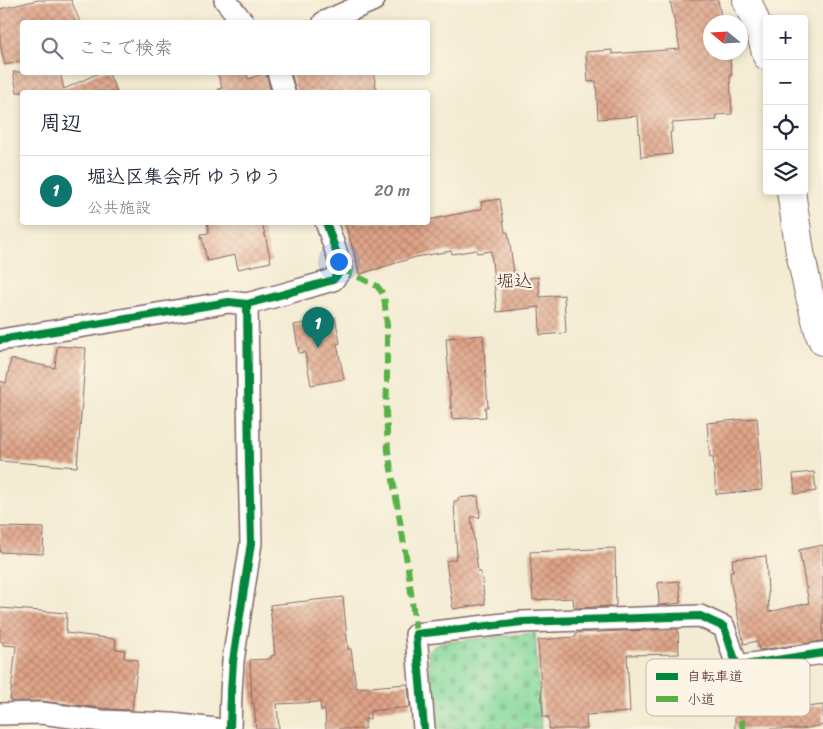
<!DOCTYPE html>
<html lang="ja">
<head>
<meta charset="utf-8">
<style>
  :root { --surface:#fff; --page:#f6f6f7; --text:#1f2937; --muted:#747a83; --line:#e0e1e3; --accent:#0f766e }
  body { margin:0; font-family:Sriracha,"Klee One",sans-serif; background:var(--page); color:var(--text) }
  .controls { position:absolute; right:15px; top:15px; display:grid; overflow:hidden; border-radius:5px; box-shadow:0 2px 8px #0003 }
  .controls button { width:45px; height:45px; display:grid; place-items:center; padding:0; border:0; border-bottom:1px solid var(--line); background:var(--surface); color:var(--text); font:25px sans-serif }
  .compass { position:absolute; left:703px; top:15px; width:45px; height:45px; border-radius:50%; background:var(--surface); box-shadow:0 2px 8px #0003; rotate:288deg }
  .you { position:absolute; left:338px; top:261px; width:18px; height:18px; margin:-12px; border:4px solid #fff; border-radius:50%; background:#1a73e8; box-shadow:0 0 0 8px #1a73e833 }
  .badge { display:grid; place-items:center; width:32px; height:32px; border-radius:50%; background:var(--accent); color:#fff; font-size:16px; font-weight:700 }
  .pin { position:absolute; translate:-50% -41px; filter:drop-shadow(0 1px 2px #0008) }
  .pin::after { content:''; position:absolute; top:26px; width:18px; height:15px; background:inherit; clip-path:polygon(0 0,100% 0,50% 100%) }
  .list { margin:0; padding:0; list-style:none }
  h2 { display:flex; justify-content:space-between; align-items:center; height:65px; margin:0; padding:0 20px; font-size:21px }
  h2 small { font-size:16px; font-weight:400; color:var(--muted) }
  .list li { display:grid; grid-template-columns:32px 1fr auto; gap:15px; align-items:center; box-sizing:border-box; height:70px; padding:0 20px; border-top:1px solid var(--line) }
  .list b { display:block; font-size:19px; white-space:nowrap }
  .list p { margin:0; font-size:16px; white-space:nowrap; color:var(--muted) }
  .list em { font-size:16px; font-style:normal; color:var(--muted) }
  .icon { flex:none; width:28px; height:28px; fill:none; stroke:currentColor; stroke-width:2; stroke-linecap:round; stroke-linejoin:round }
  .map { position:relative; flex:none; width:823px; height:729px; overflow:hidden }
  .search { position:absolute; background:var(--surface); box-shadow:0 2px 8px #0003; left:20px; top:20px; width:410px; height:55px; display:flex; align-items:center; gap:12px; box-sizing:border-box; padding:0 18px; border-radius:5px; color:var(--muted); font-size:19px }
  .panel { position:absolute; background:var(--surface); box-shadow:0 2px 8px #0003; left:20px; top:90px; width:410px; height:135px; border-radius:5px }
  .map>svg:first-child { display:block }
  .cemetery { fill:url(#cemetery-stones); stroke:#667c63 }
  .building { fill:url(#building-cross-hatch) }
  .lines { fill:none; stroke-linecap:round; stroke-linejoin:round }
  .minor-casing { stroke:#856665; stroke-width:24 }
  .tertiary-casing { stroke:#856665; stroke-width:30 }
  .minor { stroke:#fff; stroke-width:21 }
  .tertiary { stroke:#fff; stroke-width:28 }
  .quiet { stroke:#57b146; stroke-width:6; stroke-dasharray:12 6; stroke-linecap:butt }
  .cycleway-casing { stroke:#fcf5e5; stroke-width:11 }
  .cycleway { stroke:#00873e; stroke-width:8 }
  .labels { text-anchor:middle; stroke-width:4.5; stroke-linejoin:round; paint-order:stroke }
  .quarter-label { font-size:18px; fill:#4a1f2b; stroke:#fcf5e5 }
  .key { fill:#fcf5e5; stroke:#c7b5ad; stroke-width:1 }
  .key-label { font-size:14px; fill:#4a1f2b }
</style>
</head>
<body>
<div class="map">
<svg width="823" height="729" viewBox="0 0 823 729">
  <defs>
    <pattern id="cemetery-stones" width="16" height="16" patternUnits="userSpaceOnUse" patternTransform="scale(1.25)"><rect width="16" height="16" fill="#83d89b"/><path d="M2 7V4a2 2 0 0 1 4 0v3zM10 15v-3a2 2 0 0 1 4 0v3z" fill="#73b986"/></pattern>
    <pattern id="building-cross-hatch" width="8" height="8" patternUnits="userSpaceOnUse" patternTransform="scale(1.25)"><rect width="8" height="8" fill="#dfa488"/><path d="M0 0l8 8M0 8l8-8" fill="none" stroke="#b7856f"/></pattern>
  </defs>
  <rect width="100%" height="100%" fill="#fcf5e5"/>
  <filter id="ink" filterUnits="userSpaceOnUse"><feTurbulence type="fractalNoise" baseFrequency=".02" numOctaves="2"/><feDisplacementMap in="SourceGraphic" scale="10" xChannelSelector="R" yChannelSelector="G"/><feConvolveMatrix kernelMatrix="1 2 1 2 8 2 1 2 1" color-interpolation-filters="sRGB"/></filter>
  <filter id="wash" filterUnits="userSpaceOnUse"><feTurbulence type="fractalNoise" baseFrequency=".0096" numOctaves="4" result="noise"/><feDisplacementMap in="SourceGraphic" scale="20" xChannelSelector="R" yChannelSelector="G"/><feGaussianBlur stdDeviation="1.12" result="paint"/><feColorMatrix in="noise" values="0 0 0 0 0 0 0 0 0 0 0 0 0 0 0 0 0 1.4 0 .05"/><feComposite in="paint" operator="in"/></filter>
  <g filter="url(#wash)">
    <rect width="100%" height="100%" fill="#f3ebd2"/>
    <!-- cemetery -->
    <path class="cemetery" d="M535,633l6,96h-106l-7,-78 11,-8z"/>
    <g id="blocks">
      <!-- building -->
      <path class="building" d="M38,0h33l9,22h-58v39l-17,4 -5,-22v-34z
        M670,0h48l4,22h-12v30h19l3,23h-2l2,39 -16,1 1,5 -45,3v9h-2l2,22 -31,3 -3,-41 -40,3 -2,-38 -8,1 -2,-30 26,-2v4l68,-5z
        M13,72h47l4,17 37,-17h7l9,20h-100z
        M217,72h29l2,7 18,-6 5,19h-52l-1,-3 4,-1z
        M291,72h82l4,20h-81z
        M500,199l5,33h3l7,48 23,-3 2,20 24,-2 2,38 -26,2 -1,-28 -42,5 -6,-61 -14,2 -1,-3 -24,4 -1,-3 -35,6 -56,17 -15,-52h83v-2l54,-11 -1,-7z
        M207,222h55l9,40 -33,7 -3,-14 -28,6 -6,-27 8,-1z
        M335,317l5,26 -3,1 7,35 -33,6 -6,-33 -6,1 -5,-28z
        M483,335l5,72h-3l1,10 -34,2 -6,-81z
        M57,346l29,2 -9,119 -77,-6v-80l6,2 5,-24 44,9z
        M757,418l3,36 2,36 -46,4 -3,-37h-3l-3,-34z
        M814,472l2,19 -21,3 -2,-20z
        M478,496l2,21h-9l7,55h3l4,32 -32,5 -7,-48 10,-2 -1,-3 2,-1 -3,-54h4v-3z
        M0,527l44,1 -1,26 -43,-2z
        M823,545v96l-64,9 -2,-9 -13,3 -13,-60 -1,-13h3l-1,-12 34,-3 3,56 40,-9 -10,-53z
        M615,548l1,58 -42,2 -1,-10 -40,2 -3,-48z
        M679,581l2,22 -22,2 -1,-22z
        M343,597l5,52h3l5,39 52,-4 2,23 -40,4v8h-5v10h-39l-1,-19 -4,1 -1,-9 -43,2 2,25h-23l-2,-26 -2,1 -2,-44 21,-1v-3l4,-1 -5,-50z
        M0,608l67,5 -1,20 50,6 -1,10 10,1 -1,8 14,2 -6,50 -22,-1 -68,-8h-32l6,-55 -13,-1v-3l-3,-1z
        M678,629l1,25 -52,1 3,57 -44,3 1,14h-38v-12h-6l-5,-77 38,-3v-4z
        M779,684l5,26 39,-5v20l-21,4h-67v-12l17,-3 -3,-26z"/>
    </g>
  </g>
  <g filter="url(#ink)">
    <use href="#blocks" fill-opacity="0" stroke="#856665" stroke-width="1"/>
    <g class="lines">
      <!-- minor casing -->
      <g class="minor-casing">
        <path id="minor" d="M225,0l18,22
          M324,22l50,-22
          M278,72l6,20
          M0,340l229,-38 18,2
          M0,714l41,-1 61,8 69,3 45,5
          M230,729l1,-37 2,-31 18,-118 -2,-81 -2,-158 37,-10 49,-14 9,-11 -16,-47
          M424,729l-8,-95 106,-12 178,-6 24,11 13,39 86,-13"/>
      </g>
      <!-- tertiary casing -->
      <g class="tertiary-casing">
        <path id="tertiary" d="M747,0l15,38 5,18
          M791,191l9,61 8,37 12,46 3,6"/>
      </g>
      <!-- minor -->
      <use href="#minor" class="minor"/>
      <!-- tertiary -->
      <use href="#tertiary" class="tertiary"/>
      <!-- quiet -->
      <path class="quiet" d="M342,269l35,17 7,9 3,31v57l-1,29 2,39 20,117 8,66
        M737,666l6,63"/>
      <!-- cycleway casing -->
      <g class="cycleway-casing">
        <path id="cycleway" d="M0,340l229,-38 18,2
          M230,729l1,-37 2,-31 18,-118 -2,-81 -2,-158 37,-10 49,-14 9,-11 -16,-47
          M424,729l-8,-95 106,-12 178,-6 24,11 13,39 86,-13"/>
      </g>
      <!-- cycleway -->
      <use href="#cycleway" class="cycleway"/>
    </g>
  </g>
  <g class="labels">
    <!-- quarter labels -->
    <g class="quarter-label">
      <text x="514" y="287">堀込</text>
    </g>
  </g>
  <!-- legend -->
  <rect x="646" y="659" width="164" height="57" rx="8" class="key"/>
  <rect x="656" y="673" width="22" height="7" fill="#00873e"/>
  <rect x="656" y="696" width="22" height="6" fill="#57b146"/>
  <g class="key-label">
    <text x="687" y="681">自転車道</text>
    <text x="687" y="704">小道</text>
  </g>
</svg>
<div class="controls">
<button>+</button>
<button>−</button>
<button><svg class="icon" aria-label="locate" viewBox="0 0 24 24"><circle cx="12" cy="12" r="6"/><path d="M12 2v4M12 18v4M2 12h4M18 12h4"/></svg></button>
<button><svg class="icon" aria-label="layers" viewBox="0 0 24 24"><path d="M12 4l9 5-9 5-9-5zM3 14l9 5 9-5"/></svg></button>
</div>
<svg class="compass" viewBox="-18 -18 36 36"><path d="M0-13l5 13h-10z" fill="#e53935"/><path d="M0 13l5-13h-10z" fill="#747a83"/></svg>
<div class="you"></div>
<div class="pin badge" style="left:318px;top:348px">1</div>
<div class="search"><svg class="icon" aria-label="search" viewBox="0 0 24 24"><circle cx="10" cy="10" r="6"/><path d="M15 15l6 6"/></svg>ここで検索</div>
<section class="panel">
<h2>周辺<small></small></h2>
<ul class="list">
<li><span class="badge">1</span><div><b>堀込区集会所 ゆうゆう</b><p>公共施設</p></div><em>20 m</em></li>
</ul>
</section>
</div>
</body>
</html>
